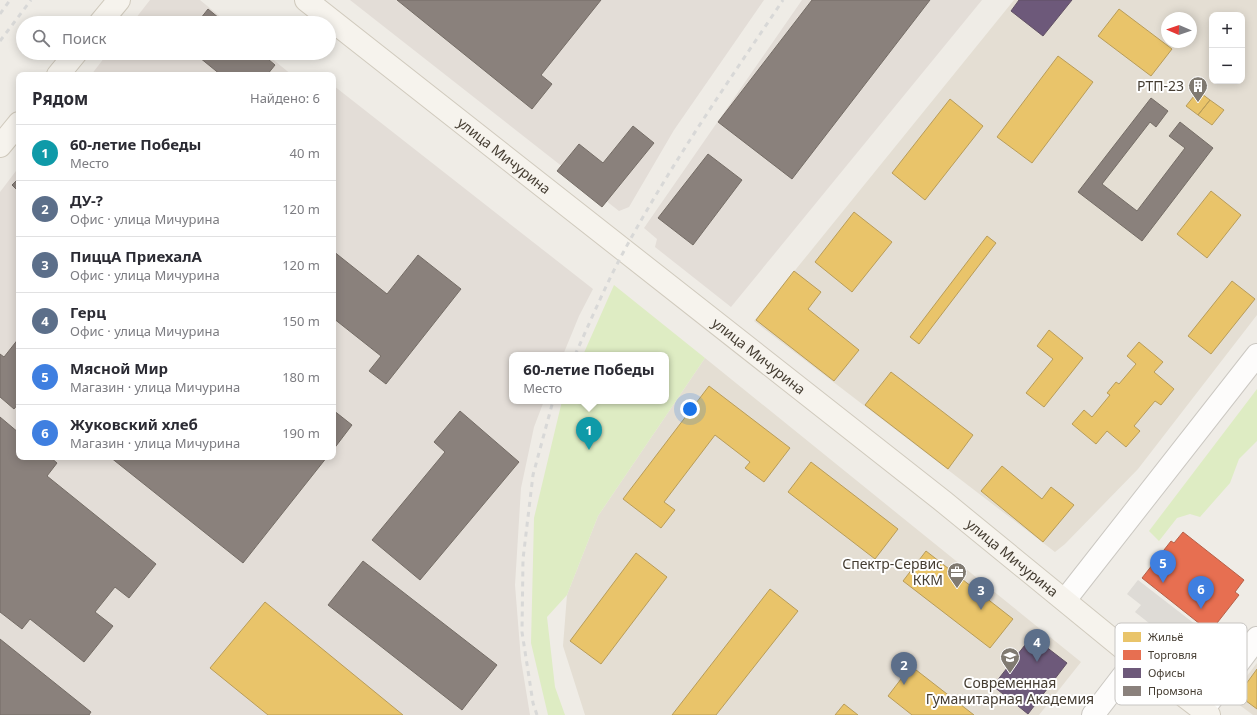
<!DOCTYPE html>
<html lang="ru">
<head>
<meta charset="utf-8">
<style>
  :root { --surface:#fff; --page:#f2f2f3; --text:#2b2b33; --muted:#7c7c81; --line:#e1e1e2; --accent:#807a71 }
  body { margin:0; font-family:"Noto Sans",sans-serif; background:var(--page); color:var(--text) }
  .controls { position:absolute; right:12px; top:12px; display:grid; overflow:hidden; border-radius:8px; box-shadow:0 2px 10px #0003 }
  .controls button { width:36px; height:36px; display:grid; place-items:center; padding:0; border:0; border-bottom:1px solid var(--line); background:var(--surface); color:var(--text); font:20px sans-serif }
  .compass { position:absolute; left:1161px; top:12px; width:36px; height:36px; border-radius:50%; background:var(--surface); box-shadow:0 2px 10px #0003; rotate:272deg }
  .you { position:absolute; left:690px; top:409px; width:14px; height:14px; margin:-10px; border:3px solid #fff; border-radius:50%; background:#1a73e8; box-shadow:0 0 0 6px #1a73e833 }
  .badge { display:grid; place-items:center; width:26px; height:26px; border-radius:50%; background:var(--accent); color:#fff; font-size:13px; font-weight:700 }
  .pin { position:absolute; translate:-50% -33px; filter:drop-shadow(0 1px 2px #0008) }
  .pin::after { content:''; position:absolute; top:21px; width:14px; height:12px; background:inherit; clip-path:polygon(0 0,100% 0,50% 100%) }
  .popup { position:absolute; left:509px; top:352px; width:160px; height:52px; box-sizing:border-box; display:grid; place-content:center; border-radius:8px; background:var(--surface); filter:drop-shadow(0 1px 3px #0005); font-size:13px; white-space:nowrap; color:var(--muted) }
  .popup b { font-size:15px; color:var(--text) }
  .popup::after { content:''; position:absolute; left:50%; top:100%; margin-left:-8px; border:8px solid transparent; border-top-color:var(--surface) }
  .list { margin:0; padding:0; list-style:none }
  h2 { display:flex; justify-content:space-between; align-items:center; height:52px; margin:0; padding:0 16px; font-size:17px }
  h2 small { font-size:13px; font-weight:400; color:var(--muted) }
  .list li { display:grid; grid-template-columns:26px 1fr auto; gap:12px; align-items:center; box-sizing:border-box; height:56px; padding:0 16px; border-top:1px solid var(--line) }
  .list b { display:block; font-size:15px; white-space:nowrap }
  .list p { margin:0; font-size:13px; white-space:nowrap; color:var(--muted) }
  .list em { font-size:13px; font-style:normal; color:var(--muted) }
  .icon { flex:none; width:22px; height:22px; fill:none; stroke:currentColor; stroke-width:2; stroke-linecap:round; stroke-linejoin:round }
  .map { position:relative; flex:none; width:1257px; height:715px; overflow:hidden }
  .search { position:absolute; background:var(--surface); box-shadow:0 2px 10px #0003; left:16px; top:16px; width:320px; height:44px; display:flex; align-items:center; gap:10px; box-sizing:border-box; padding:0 14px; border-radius:22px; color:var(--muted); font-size:15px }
  .panel { position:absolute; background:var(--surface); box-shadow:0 2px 10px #0003; left:16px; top:72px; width:320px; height:388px; border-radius:8px }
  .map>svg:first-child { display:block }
  .residential { fill:#e4ded3; fill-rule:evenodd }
  .industrial { fill:#e3ddd7 }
  .green { fill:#deecc3 }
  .parking { fill:#dedbd6 }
  .homes { fill:#e9c46a; stroke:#b89c59 }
  .shops { fill:#e76f51; stroke:#b66048 }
  .offices { fill:#6d597a; stroke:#615164 }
  .industry { fill:#8a817c; stroke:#756d66 }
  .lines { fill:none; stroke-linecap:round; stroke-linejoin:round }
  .minor-casing { stroke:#cbc8c2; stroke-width:24 }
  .tertiary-casing { stroke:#cbc8c2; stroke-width:24 }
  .secondary-casing { stroke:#d0cabd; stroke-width:24 }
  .minor { stroke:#fdfcfb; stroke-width:22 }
  .tertiary { stroke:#fdfcfb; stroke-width:22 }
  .secondary { stroke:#f6f3ed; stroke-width:22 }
  .rail { stroke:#d8d8d7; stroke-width:3; stroke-dasharray:5 5; stroke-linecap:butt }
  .labels { text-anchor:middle; stroke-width:4; stroke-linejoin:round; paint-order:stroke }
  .poi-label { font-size:14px; fill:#453d32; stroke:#fff; text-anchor:end }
  .street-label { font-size:14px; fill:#453d32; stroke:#fff }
  .key { fill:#fff; stroke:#c7c5c2; stroke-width:1 }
  .key-label { font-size:11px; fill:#453d32 }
</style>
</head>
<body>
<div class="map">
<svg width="1257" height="715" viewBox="0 0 1257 715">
  <rect width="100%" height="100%" fill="#efece6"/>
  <!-- residential -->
  <path class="residential" d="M1014,0h243v315l-119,154 -73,75 -10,8 -301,-231zM1212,15h30v66h-30zM1167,18h24v24h-24z
    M705,358l376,304 -42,53h-454l-22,-69 4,-51 31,-79z
    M1257,663v52h-4l-23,-17z"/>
  <!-- industrial -->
  <path class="industrial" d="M150,0h50l28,23h-96z
    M350,0h414l-90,130 -45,77 -10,4z
    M802,0h180l-251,307 -76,-60 2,-8 -13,-11z
    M108,53h157l27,22h-201z
    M334,86l259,203 -14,27 -16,39h-51v46h32l-10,26 -13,61 -6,97 6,75 9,55h-530v-523l19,-25v290h314z"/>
  <!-- green -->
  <path class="green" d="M614,285l91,73 -107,158 -31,79 -20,22 8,70 10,28h-17l-17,-72 3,-125 28,-117h104v-46h-83z
    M1257,389v52l-18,18 -9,24 -30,34 -10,-3 -13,4 -18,23 -10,-10z"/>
  <!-- parking -->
  <path class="parking" d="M1138,580l71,55 -17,22 -57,-45 6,-7 -14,-11z"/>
  <!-- homes -->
  <path class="homes" d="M1119,9l53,40 -21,27 -53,-40z
    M1058,56l35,26 -61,81 -35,-26z
    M1198,91l12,9 -12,15 -12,-9z
    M950,99l33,27 -58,74 -33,-27z
    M1210,100l14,10 -12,15 -14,-10z
    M1211,191l30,24 -34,43 -30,-24z
    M854,212l38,30 -40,50 -37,-30z
    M987,236l9,7 -77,101 -9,-7z
    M794,271l27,21 -13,17 51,41 -25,31 -78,-61z
    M1232,281l23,18 -44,55 -23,-18z
    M1049,330l34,28 -39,49 -18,-14 27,-34 -16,-13z
    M1139,342l24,20 -9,10 20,17 -13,16 -6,-4 -21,25 6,5 -14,16 -19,-16 -11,13 -24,-20 12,-14 8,7 18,-22 -3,-2 9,-11 3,2 17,-20 -9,-8z
    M891,372l82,63 -25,34 -83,-64z
    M709,386l81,62 -26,34 -19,-14 5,-6 -35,-27 -51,67 11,8 -14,18 -38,-29z
    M811,462l87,67 -23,30 -87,-67z
    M1002,466l40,33 9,-12 23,18 -31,37 -62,-51z
    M926,551l87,68 -23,29 -87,-67z
    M636,553l31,24 -66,87 -31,-23z
    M770,589l28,22 -82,104h-44z
    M265,602l138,113h-135l-58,-47z
    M911,666l63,49h-62l-24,-19z
    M1257,669v40l-19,-14z
    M844,704l14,11h-23z"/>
  <!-- shops -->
  <path class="shops" d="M1183,532l61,48 -9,12 4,3 -29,37 -68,-54 29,-37 3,2z"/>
  <!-- offices -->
  <path class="offices" d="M1019,0h53l-29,36 -32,-25z
    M1032,636l35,27 -39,51 -35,-28z"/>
  <!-- industry -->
  <path class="industry" d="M397,0h204l-60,75 11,9 -20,25z
    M812,0h118l-138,179 -74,-57z
    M208,9l17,14h-28z
    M194,53h67l14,12 -8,10h-46z
    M1151,98l17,13 -12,16 -6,-5 -48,62 35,27 48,-63 -16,-12 11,-14 33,26 -71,93 -64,-49z
    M633,126l21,17 -52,64 -45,-36 22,-27 24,19z
    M708,154l34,26 -49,65 -35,-27z
    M19,178v14l-7,-7z
    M333,251l54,43 31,-39 43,34 -75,95 -17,-13 12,-15 -48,-38z
    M19,338v65l-5,6 -14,-12v-43l4,3z
    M333,410l19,15 -19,25z
    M460,411l59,51 -99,118 -48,-40 73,-88 -11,-10z
    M0,417l19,16v24h31l7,6 -10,13 109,88 -27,34 -14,-11 -20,25 18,14 -29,36 -54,-43 -8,10 -22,-17z
    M110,457h217l-84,106z
    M363,561l134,104 -35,45 -134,-105z
    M0,639l91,73 -2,3h-89z"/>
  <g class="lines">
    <!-- minor casing -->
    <g class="minor-casing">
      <path id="minor" d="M1093,715l43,-56"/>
    </g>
    <!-- tertiary casing -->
    <g class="tertiary-casing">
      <path id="tertiary" d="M1065,600l192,-245
        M1203,710l54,-72"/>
    </g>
    <!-- secondary casing -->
    <g class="secondary-casing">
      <g id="secondary">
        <path id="s1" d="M306,0l638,502 192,157 73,56"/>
        <path d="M100,23l19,-23"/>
        <path d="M58,75l18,-22"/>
        <path d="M0,146l19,-23"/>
      </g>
    </g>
    <!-- minor -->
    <use href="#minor" class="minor"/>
    <!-- tertiary -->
    <use href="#tertiary" class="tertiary"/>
    <!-- secondary -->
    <use href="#secondary" class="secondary"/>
    <!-- rail -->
    <path class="rail" d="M0,14l10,-14
      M0,41l31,-41
      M575,355c16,-35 31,-71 49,-104 47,-87 104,-169 159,-251
      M537,715l-4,-12 -11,-71 1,-73 10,-84 20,-74"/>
  </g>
  <!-- icons -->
  <defs>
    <g id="building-pin" transform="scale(1)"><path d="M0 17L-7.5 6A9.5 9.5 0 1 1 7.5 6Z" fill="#807a71" stroke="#fff"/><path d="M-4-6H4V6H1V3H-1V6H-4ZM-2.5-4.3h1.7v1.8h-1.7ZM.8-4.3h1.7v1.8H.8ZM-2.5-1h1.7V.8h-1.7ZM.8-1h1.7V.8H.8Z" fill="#fff"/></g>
    <g id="office-pin" transform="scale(1)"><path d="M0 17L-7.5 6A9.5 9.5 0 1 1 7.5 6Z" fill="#807a71" stroke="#fff"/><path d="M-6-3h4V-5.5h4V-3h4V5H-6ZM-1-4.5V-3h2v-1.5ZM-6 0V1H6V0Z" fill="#fff"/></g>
    <g id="university-pin" transform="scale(1)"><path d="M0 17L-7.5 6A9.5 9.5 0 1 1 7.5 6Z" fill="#807a71" stroke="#fff"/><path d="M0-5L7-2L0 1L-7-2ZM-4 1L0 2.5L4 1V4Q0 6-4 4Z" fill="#fff"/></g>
  </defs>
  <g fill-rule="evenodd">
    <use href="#building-pin" x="1198" y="86"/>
    <use href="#office-pin" x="957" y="572"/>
    <use href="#university-pin" x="1010" y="657"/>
  </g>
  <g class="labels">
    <!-- poi labels -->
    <g class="poi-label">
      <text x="1184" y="91">РТП-23</text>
      <text x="943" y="569">Спектр-Сервис<tspan x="943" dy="16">ККМ</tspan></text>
      <text x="1010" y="688" text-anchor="middle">Современная<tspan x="1010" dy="16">Гуманитарная Академия</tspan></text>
    </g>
    <!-- street labels -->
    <g class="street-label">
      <text dy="5" stroke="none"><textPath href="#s1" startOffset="252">улица Мичурина</textPath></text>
      <text dy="5" stroke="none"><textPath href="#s1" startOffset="576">улица Мичурина</textPath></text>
      <text dy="5" stroke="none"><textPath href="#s1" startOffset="900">улица Мичурина</textPath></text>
    </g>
  </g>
  <!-- legend -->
  <rect x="1115" y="623" width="132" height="82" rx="6" class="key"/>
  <rect x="1123" y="632" width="18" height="10" fill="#e9c46a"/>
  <rect x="1123" y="650" width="18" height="10" fill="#e76f51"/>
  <rect x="1123" y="668" width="18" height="10" fill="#6d597a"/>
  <rect x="1123" y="686" width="18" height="10" fill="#8a817c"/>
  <g class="key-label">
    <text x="1148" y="641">Жильё</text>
    <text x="1148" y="659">Торговля</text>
    <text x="1148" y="677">Офисы</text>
    <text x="1148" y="695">Промзона</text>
  </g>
</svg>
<div class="controls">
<button>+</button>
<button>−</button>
</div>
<svg class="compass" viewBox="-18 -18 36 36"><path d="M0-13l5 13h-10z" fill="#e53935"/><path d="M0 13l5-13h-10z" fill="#7c7c81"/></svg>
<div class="you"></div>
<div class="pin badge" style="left:589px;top:450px;background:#0f9aa8">1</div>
<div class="popup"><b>60-летие Победы</b>Место</div>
<div class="pin badge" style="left:904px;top:685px;background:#5c6f8a">2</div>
<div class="pin badge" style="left:981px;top:610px;background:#5c6f8a">3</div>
<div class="pin badge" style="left:1037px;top:662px;background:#5c6f8a">4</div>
<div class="pin badge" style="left:1163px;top:583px;background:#3f7fe0">5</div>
<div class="pin badge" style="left:1201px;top:609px;background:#3f7fe0">6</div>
<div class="search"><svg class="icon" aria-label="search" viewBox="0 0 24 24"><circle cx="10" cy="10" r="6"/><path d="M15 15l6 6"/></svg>Поиск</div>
<section class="panel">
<h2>Рядом<small>Найдено: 6</small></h2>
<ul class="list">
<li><span class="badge" style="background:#0f9aa8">1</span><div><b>60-летие Победы</b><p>Место</p></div><em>40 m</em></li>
<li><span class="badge" style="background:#5c6f8a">2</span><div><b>ДУ-?</b><p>Офис · улица Мичурина</p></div><em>120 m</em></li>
<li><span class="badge" style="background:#5c6f8a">3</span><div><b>ПиццА ПриехалА</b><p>Офис · улица Мичурина</p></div><em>120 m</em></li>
<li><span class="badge" style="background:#5c6f8a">4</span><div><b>Герц</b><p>Офис · улица Мичурина</p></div><em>150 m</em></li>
<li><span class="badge" style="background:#3f7fe0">5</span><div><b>Мясной Мир</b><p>Магазин · улица Мичурина</p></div><em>180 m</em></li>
<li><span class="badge" style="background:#3f7fe0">6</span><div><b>Жуковский хлеб</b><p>Магазин · улица Мичурина</p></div><em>190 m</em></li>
</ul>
</section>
</div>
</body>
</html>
